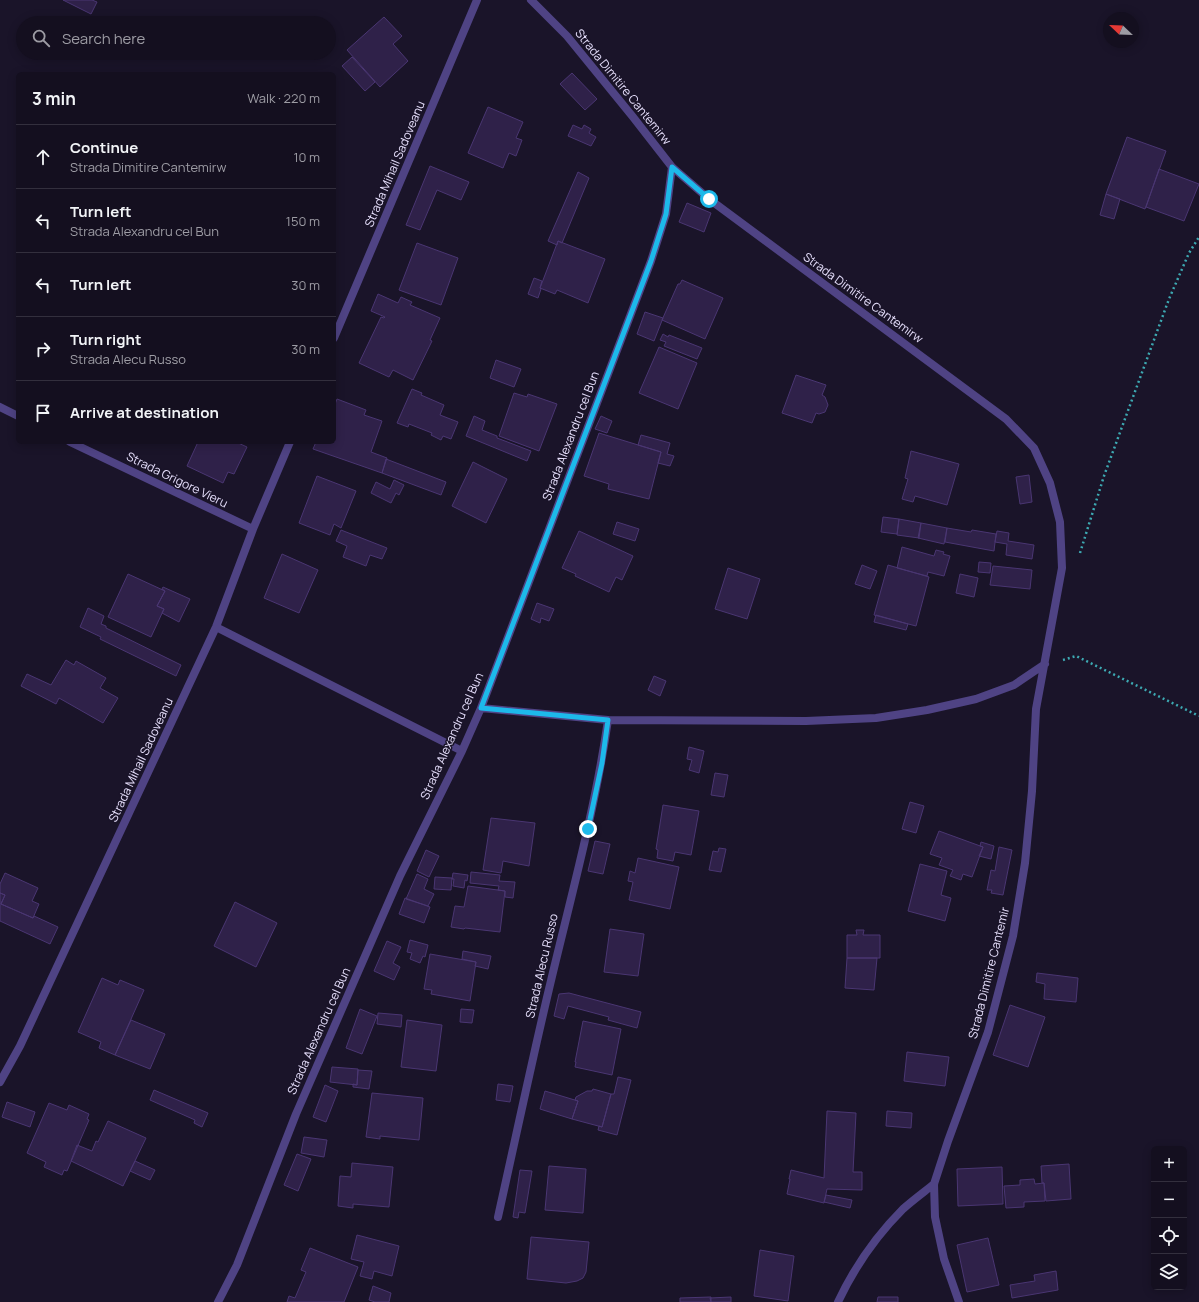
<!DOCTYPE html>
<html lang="en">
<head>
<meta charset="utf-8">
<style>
  :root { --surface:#140f1f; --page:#1d1828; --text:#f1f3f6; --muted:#9d9ca4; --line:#332f3d }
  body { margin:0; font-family:Manrope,sans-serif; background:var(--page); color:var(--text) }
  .controls { position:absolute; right:12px; bottom:12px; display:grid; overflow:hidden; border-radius:6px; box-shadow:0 2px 10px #0003 }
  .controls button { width:36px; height:36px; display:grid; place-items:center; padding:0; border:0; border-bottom:1px solid var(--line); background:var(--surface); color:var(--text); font:20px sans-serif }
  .compass { position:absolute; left:1103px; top:12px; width:36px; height:36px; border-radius:50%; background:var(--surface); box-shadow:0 2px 10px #0003; rotate:293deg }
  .stop { position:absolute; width:12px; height:12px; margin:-9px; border:3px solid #1db9ea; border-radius:50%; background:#fff }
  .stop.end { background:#1db9ea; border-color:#fff; box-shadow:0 1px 4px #0008 }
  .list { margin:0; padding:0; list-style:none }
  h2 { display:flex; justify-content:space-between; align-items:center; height:52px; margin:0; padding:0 16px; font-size:17px }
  h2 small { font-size:13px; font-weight:400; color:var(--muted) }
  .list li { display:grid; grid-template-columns:26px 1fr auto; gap:12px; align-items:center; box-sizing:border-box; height:64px; padding:0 16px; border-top:1px solid var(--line) }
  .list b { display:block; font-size:15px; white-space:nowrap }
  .list p { margin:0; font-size:13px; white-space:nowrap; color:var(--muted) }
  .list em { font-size:13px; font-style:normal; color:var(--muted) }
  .icon { flex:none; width:22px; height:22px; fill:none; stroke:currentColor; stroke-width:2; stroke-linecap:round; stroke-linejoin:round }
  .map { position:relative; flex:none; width:1199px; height:1302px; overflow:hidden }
  .search { position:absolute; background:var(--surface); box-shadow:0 2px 10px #0003; left:16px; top:16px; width:320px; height:44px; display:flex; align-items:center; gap:10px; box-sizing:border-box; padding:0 14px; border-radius:22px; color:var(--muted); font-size:15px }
  .panel { position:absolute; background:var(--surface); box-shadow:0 2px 10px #0003; left:16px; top:72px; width:320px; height:372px; border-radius:6px }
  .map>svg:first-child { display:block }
  .building { fill:#2f2149; stroke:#4a3672 }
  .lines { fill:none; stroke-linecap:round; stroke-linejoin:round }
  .path { stroke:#3da9b2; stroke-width:2.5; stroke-dasharray:2 3; stroke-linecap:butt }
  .street { stroke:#4f4384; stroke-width:8 }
  .route { stroke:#1db9ea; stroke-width:5 }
  .labels { text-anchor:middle; stroke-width:3; stroke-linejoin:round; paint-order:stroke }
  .street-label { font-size:12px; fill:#e6dffc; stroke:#1a1429 }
</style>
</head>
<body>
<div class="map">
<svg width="1199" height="1302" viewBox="0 0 1199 1302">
  <rect width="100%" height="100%" fill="#1a1429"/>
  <!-- building -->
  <path class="building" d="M63,0h29l5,2 -6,12z
    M384,17l18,19 -9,8 15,17 -28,26 -33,-37z
    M352,57l23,25 -10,9 -23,-25z
    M572,73l25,26 -12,11 -25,-26z
    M488,107l35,15 -7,16 6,2 -6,16 -7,-3 -6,15 -35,-15z
    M573,125l9,4 2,-4 7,4 -2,4 7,4 -5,9 -23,-10z
    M1127,137l39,14 -21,58 -39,-15z
    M430,166l39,16 -8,18 -24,-10 -17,40 -14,-5z
    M1159,169l40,15 -15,37 -38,-14z
    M578,172l11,6 -27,65 -4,-2 -1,4 -9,-4z
    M1106,194l14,5 -6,20 -14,-4z
    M687,203l24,10 -7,19 -25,-10z
    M558,241l47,18 -17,44 -31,-13 -2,4 -15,-6z
    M417,243l41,15 -17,47 -42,-15z
    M534,278l8,3 -2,7 1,1 -3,9 -10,-4z
    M682,280l41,18 -18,41 -43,-19 16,-36h2z
    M378,294l20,9 3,-6 11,5 -2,3 30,13 -10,22 2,1 -19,39 -20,-10 -4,7 -30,-14 22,-46 3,1 1,-1 -14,-6z
    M645,312l18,6 -9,23 -17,-7z
    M663,334l5,3 1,-2 33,13 -5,11 -33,-13 2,-4 -6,-2z
    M659,347l38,16 -19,46 -39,-16z
    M496,360l25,9 -7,18 -24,-9z
    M796,375l30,10 -4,10 3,2 3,8 -3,7 -6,2 -3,-1 -4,10 -30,-10z
    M412,389l10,4 -1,2 23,10 -4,10 18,7 -7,17 -8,-3 -2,4 -10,-5 1,-2 -23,-9 -1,3 -11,-4z
    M514,393l13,4 1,-3 29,10 -18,47 -40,-15z
    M337,399l29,11 -2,5 18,6 -11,31 16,6 -5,15 -69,-24 3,-7h18v-35z
    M474,416l11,5 -3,9 15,6v2l34,13 -4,10 -61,-25z
    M601,416l11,5 -5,12 -12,-4z
    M599,433l62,19 -12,47 -41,-10 1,-5 -25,-8z
    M641,435l29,8 -3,11 7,2 -4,10 -12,-3 3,-11 -23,-7z
    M198,442h38l11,5 -13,27 -6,-2 -5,11 -36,-17z
    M911,451l48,13 -12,41 -32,-9 -2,6 -11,-3 6,-20 -3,-1z
    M386,459l60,23 -5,13 -59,-22z
    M473,462l34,17 -21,44 -34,-17z
    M1029,475l3,27 -12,2 -4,-27z
    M317,476l39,15 -15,37 -7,-4 -4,11 -31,-12z
    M394,480l10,5 -5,10 -3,-2 -5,10 -20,-10 5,-11 14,7z
    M883,517l16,2 -2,15 -16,-2z
    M899,519l22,4 -2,15 -22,-3z
    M617,522l22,7 -4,12 -22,-7z
    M921,523l26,5 -3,16 -26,-6z
    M947,528l24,4 1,-2 24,4 -2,17 -49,-9z
    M341,530l46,18 -5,11 -12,-4 -4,11 -23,-9 4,-11 -11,-5z
    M579,531l54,25 -11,24 -6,-3 -7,15 -34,-16 1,-2 -14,-6z
    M997,531l12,2 -1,8 26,4 -2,14 -26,-4 1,-11 -12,-2z
    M902,547l32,9 2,-6 8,2 -1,2 7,2 -6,20 -16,-4 -1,4 -30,-8z
    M282,554l36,16 -19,43 -35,-15z
    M979,562l12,1 -1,10 -12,-1z
    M862,565l15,6 -7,18 -15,-5z
    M888,565l41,12 -13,49 -42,-11z
    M993,566l39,4 -2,19 -40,-4z
    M728,568l32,11 -13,40 -32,-10z
    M128,574l37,17 -8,15 7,3 -13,28 -43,-20z
    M960,574l18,4 -4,19 -18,-4z
    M163,587l27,12 -11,23 -17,-9 2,-4 -7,-3 8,-15 -3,-2z
    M537,603l17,6 -5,12 -8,-3 -1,5 -9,-4z
    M88,608l16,8 -3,8 5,2v2l75,37 -5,11 -76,-37 1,-2 -21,-10z
    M876,615l32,9 -2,6 -32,-8z
    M66,660l8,5 2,-4 30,17 -6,10 18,10 -15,25 -44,-25 -3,6 -35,-18 6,-12 24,11z
    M654,676l12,5 -6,15 -12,-6z
    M689,747l15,4 -5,22 -10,-3 3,-10 -5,-1z
    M715,773l13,2 -4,22 -13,-2z
    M910,802l14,4 -8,27 -14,-4z
    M663,805l36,6 -8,44 -16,-3 -2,9 -16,-3 1,-8 -2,-1z
    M491,818l44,5 -6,43 -26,-5 -2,12 -18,-3z
    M939,831l44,16 -11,30 -9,-3 -2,6 -11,-4 3,-6 -14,-5 3,-7 -12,-4z
    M595,841l15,3 -7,30 -15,-3z
    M981,842l13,4 -3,13 -12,-3 4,-9 -3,-1z
    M999,847l13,3 -9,45 -12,-2 1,-3h-5l4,-20 4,1z
    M719,848l7,1 -5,23 -12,-2 4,-19 5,1z
    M426,850l13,6 -10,21 -12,-6z
    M638,858l41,9 -9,42 -41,-9 4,-18 -5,-1 2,-10 5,2z
    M920,864l27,7 -6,24 10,3 -6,23 -37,-10z
    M471,872l29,3 -1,6 16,1 -2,16 -8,-1v-6l-7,-1 1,-4 -29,-3z
    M5,873l33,15 -6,13 7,3 -6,14 -32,-14 4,-9 -5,-2v-9z
    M453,873l15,2 -1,6 -2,-1 -1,8 -11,-2 1,-7h-2z
    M417,874l11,5 -4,10 10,5 -6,12 -22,-7z
    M435,877l17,1 -1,12 -17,-1z
    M468,886l37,5 -5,41 -35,-4 -1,1 -13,-2 4,-21 9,1z
    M0,893l5,2 -4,9 32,14 1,-2 24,11 -8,17 -50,-23z
    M405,898l25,9 -6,16 -25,-9z
    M235,902l42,21 -21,44 -42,-21z
    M610,929l34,5 -6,42 -34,-4z
    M856,930h8l-1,5h17v23h-33v-23h10z
    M410,940l18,5 -3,12 -2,-1 -3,7 -10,-4 2,-6 -5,-1z
    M387,941l14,6 -8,16 7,4 -6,13 -20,-9z
    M463,951l28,5 -3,13 -13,-3 1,-4 -14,-3z
    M430,954l46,8 -6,39 -39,-7 1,-4 -8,-1z
    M847,958h30l-3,32 -29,-2z
    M1037,973l41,5 -2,24 -32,-3 1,-15 -9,-2z
    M102,978l16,7 2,-5 24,10 -29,65 -16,-7 2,-6 -23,-10z
    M569,993l72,19 -4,16 -29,-8 1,-3 -41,-11 -4,13 -10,-3 5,-22z
    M1010,1005l35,12 -17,50 -35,-12z
    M360,1009l17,7 -15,38 -16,-6z
    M461,1009l13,1 -2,13 -12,-1z
    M378,1013l24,2 -1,12 -24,-3z
    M131,1020l34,14 -15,35 -35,-14z
    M407,1020l35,5 -6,46 -35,-4z
    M583,1021l38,8 -9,46 -37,-8 1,-5h-1z
    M907,1052l42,5 -4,29 -41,-5z
    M332,1067l26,2 -1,16 -27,-3z
    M358,1070l14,1 -3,18 -16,-2v-3l4,1z
    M618,1077l13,3 -14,55 -19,-5 1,-4 3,1 9,-33h3z
    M498,1084l15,2 -3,16 -14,-2z
    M325,1085l13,6 -12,31 -13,-5z
    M593,1089l18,5 -9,33 -30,-8 6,-18 -3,-1 1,-3 11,-6h5z
    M154,1090l54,23 -6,14 -8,-4 1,-3 -45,-20z
    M545,1091l33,10 -6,18 -32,-10z
    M372,1093l51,5 -4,42 -39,-4v3l-14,-2z
    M7,1102l28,10 -5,15 -28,-10z
    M49,1103l18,7 2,-5 20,9 -2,5 2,1 -22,51 -3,-1 -2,5 -18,-8 2,-5 -19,-9z
    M827,1111l29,2 -3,59h9v18l-35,-1 -3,14 -37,-9 3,-15h-1l2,-9 33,8z
    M887,1111l25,2 -1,15 -25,-2z
    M108,1121l38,17 -23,48 -52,-25 6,-16 15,6 4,-10 2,1z
    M304,1137l23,3 -3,17 -23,-4z
    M297,1154l14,5 -13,32 -14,-6z
    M135,1161l20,9 -5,10 -20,-9z
    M352,1163l41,4 -4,40 -36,-3v4l-15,-2 2,-30 11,1z
    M1069,1164l2,35 -25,2 -2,-18h-2l-1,-17z
    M549,1166l37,3 -3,44 -38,-3z
    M1002,1167l1,37 -45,2 -1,-37z
    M520,1170l12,1 -7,42 -6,-1 -1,6 -5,-1z
    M1034,1179l1,5 9,-1 1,18 -21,1v5l-18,1 -2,-22 16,-1v-5z
    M826,1195l26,5 -2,8 -26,-6z
    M357,1235l42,11 -7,30 -18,-5 -2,8 -12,-3 4,-14 -13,-3z
    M531,1237l58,5 -3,30 -3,6 -6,3 -11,2 -39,-4z
    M988,1238l11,47 -32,7 -10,-47z
    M310,1248l48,19 -14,35h-57l2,-6 6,2 11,-26 -5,-2z
    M760,1250l34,6 -6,45 -34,-5z
    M1056,1271l2,19 -46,8 -2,-13 25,-4 -1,-6z
    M373,1286l18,7 -2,9h-14l-6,-2z
    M711,1297v5h-31v-4z
    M731,1297v5h-20l-1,-4z
    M878,1297h20v5h-21z"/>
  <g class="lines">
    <!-- path -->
    <path class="path" d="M1080,553l24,-77 65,-177 20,-46 10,-16
      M1063,660l13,-4 123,60"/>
    <!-- street -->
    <path class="street" d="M531,0l36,36 66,81 39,50 37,32 297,220 28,29 16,35 10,39 2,46 -26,141 -4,82 -7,72 -12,73 -25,96 -40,109 -14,43 1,33 9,42 15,43
      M334,338l143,-338
      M0,407l18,9
      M70,442l183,87
      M216,627l246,124
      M481,708l127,12 198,1 70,-3 51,-8 49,-11 38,-14 31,-21
      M0,1082l20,-36 196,-419 37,-98 37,-87
      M498,1217c17,-76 33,-152 51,-228 21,-89 46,-178 59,-269
      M218,1302l19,-37 59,-151 104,-238 62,-125 19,-43 170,-447 15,-47 6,-47
      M838,1302c16,-34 38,-66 65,-93 10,-9 21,-17 31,-25"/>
  </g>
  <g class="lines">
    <!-- route -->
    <path class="route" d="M588,829l14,-66 6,-43 -127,-12 170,-447 15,-47 6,-47 37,32"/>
  </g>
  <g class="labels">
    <!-- street labels -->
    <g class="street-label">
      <text transform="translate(623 87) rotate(51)" y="4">Strada Dimitire Cantemirw</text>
      <text transform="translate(395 164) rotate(-67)" y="4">Strada Mihail Sadoveanu</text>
      <text transform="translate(863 298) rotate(36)" y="4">Strada Dimitire Cantemirw</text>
      <text transform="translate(571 436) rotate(-69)" y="4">Strada Alexandru cel Bun</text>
      <text transform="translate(177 480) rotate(26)" y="4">Strada Grigore Vieru</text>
      <text transform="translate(452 736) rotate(-66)" y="4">Strada Alexandru cel Bun</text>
      <text transform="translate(141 760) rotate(-65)" y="4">Strada Mihail Sadoveanu</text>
      <text transform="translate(542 966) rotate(-77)" y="4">Strada Alecu Russo</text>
      <text transform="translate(989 973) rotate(-76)" y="4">Strada Dimitire Cantemir</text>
      <text transform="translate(319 1031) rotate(-66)" y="4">Strada Alexandru cel Bun</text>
    </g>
  </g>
</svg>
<div class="controls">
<button>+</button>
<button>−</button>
<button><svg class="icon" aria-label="locate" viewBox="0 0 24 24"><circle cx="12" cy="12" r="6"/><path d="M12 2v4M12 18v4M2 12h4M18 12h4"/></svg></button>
<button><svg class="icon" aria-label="layers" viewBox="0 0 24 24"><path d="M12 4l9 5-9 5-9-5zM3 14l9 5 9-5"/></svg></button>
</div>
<svg class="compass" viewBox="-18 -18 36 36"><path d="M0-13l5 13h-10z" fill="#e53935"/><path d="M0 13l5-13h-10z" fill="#9d9ca4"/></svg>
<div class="stop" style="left:709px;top:199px"></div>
<div class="stop end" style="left:588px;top:829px"></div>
<div class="search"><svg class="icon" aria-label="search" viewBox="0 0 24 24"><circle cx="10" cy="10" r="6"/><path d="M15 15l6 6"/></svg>Search here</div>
<section class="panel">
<h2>3 min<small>Walk · 220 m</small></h2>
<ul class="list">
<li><svg class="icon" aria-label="ahead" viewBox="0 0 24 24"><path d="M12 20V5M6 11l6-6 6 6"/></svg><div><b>Continue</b><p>Strada Dimitire Cantemirw</p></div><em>10 m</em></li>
<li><svg class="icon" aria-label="left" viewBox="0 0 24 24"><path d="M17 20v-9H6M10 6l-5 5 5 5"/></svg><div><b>Turn left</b><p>Strada Alexandru cel Bun</p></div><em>150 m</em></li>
<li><svg class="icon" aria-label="left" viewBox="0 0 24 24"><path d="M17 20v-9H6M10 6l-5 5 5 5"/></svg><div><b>Turn left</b></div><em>30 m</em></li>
<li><svg class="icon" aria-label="right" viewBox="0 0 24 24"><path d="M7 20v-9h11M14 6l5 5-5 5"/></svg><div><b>Turn right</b><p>Strada Alecu Russo</p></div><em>30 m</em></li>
<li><svg class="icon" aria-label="arrive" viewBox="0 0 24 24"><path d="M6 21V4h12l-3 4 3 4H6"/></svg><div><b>Arrive at destination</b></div></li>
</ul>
</section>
</div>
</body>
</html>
